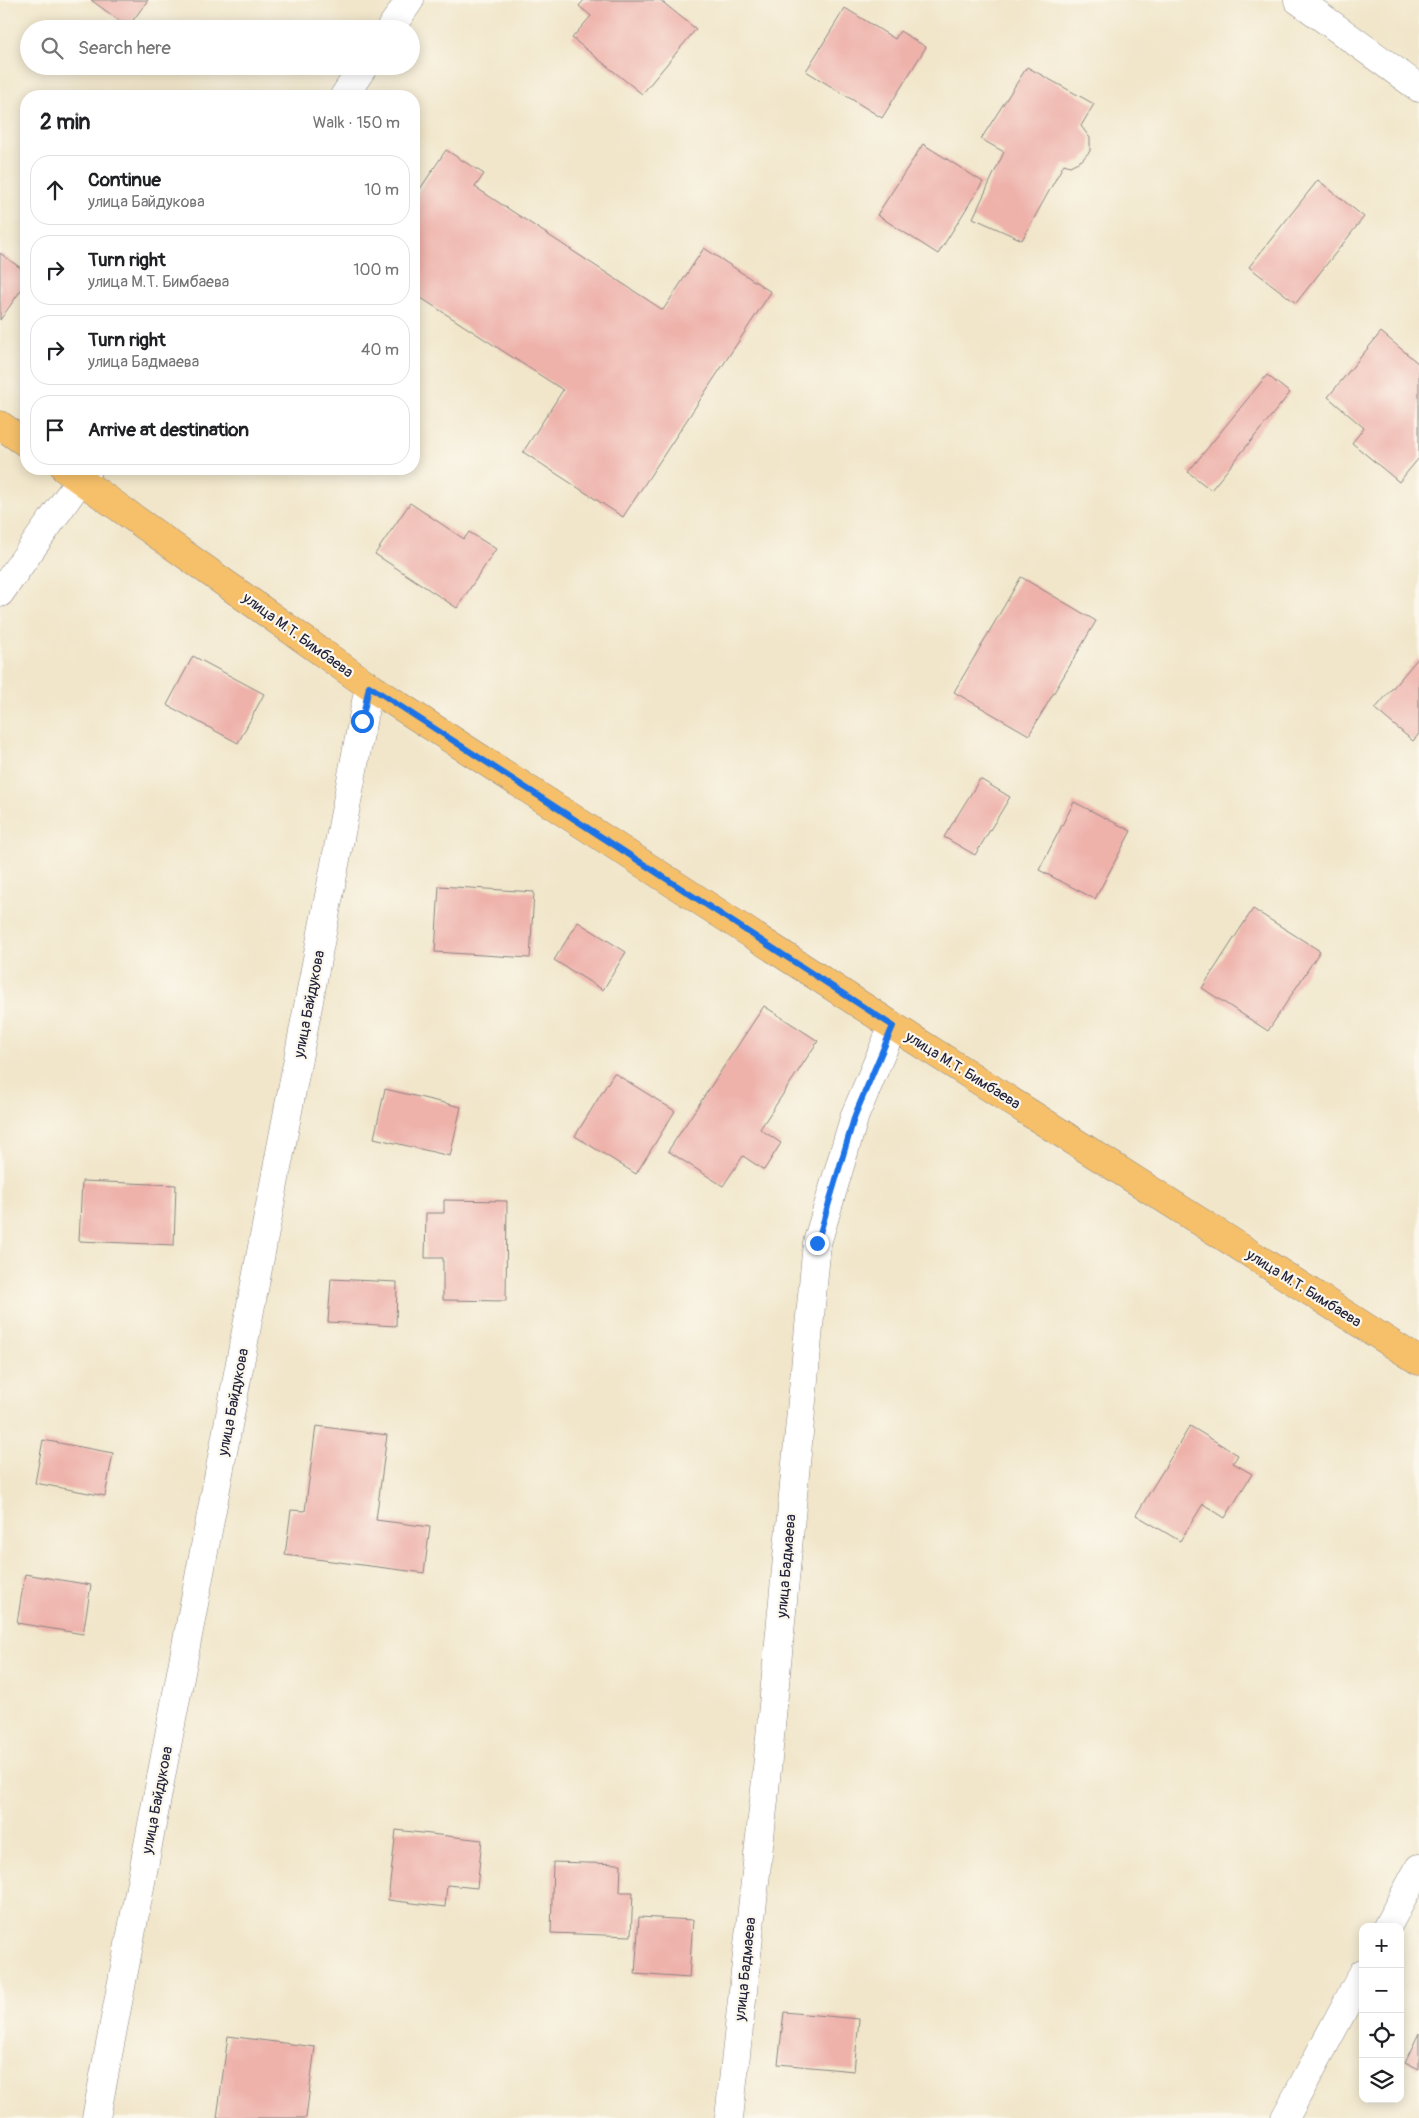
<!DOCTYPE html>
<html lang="en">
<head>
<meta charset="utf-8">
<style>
  :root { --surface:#fff; --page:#f2f2f2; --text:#202124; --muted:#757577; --line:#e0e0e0 }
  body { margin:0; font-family:Pangolin,sans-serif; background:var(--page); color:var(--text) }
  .controls { position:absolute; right:15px; bottom:15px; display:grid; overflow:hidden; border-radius:10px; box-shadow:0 2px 12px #0003 }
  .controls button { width:45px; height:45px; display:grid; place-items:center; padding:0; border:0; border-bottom:1px solid var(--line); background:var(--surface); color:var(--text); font:25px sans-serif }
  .stop { position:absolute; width:15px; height:15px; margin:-11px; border:4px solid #1a73e8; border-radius:50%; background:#fff }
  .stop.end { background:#1a73e8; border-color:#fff; box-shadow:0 1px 5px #0008 }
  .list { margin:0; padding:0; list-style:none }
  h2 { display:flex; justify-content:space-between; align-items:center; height:65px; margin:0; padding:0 20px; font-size:21px }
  h2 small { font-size:16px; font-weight:400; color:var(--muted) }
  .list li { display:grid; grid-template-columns:32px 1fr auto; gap:15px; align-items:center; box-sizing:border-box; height:70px; margin:0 10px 10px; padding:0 10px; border:1px solid var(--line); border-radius:20px }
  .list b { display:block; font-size:19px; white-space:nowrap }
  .list p { margin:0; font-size:16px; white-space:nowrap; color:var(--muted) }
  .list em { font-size:16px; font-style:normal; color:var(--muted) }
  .icon { flex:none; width:28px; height:28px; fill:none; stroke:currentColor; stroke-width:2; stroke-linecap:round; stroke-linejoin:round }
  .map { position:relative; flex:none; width:1419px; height:2118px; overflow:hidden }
  .search { position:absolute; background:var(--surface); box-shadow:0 2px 12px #0003; left:20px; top:20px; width:400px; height:55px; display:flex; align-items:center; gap:12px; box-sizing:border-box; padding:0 18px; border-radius:28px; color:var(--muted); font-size:19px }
  .panel { position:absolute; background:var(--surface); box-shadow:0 2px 12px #0003; left:20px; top:90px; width:400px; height:385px; border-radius:20px }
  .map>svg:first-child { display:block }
  .building { fill:#eeb2ab }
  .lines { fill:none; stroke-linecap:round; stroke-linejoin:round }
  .minor-casing { stroke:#8a8482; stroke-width:29 }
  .major-casing { stroke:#8a8482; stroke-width:29 }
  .minor { stroke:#fff; stroke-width:28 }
  .major { stroke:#f6c06b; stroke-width:28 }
  .route { stroke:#1a73e8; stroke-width:6 }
  .labels { text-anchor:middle; stroke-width:4.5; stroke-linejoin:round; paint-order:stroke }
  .street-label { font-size:15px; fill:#22223b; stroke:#fbf7ec }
</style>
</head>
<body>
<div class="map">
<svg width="1419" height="2118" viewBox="0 0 1419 2118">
  <rect width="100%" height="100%" fill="#fbf7ec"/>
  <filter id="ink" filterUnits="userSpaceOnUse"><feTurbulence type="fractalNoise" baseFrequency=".02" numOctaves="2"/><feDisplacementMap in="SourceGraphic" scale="10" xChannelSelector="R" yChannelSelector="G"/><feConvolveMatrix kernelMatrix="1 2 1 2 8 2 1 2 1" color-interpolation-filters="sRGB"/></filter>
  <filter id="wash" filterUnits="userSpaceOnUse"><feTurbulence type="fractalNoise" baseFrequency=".0096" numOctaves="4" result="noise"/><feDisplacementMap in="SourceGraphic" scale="20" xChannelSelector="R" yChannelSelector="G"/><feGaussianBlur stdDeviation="1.12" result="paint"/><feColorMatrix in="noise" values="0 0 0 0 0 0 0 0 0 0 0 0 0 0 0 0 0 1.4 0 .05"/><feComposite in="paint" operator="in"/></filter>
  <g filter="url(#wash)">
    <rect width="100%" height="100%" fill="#f1e6ca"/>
    <g id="blocks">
      <!-- building -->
      <path class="building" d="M91,0h57l-20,27z
        M584,0h76l36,29 -54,65 -70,-56 19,-22 -12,-10z
        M845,8l50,31 5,-8 26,16 -44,71 -76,-47z
        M1027,67l67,37 -13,22 9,12v13l-8,9 -12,6 -6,-2 -42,76 -49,-22 31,-66 -23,-13z
        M923,144l60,38 -45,72 -61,-39z
        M446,150l38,24 -9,13 188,123 41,-62 67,44 -148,225 -100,-65 40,-62 -145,-94 -4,7v-105z
        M1318,180l46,37 -68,86 -47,-36z
        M0,253l26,19v11l-26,37z
        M1381,332l38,32v94l-20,24 -47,-39 12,-15 -36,-31z
        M1267,375l23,18 -79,97 -23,-18z
        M410,503l54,36 5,-7 27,17 -39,59 -82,-54z
        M1021,577l75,44 -67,114 -75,-43z
        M193,656l71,38 -26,49 -71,-38z
        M1419,657v77l-6,7 -38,-32z
        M980,779l30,18 -35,58 -31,-18z
        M1074,802l57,29 -36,68 -56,-29z
        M439,886l95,6 -4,66 -95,-6z
        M1253,909l67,42 -52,80 -66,-43z
        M578,922l48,30 -23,38 -49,-30z
        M764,1006l54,35 -58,88 21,14 -17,27 -21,-14 -20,30 -55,-35z
        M614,1073l61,38 -39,63 -61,-38z
        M385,1089l76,18 -11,49 -76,-18z
        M82,1181l94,4 -2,60 -95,-4z
        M444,1200l63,1 -1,100 -63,-1v-42h-18l1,-45h18z
        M331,1279l66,3 -1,44 -68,-4z
        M316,1426l71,9 -11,85 54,7 -6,46 -139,-18 6,-45 14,1z
        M1190,1426l48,29 -5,8 19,11 -27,44 -22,-14 -23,37 -44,-26z
        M43,1440l70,13 -8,43 -70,-13z
        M25,1574l66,11 -8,49 -66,-11z
        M396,1830l86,10 -5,48 -30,-3 -2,22 -57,-7z
        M553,1862l68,2 -1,28h13l-2,44 -80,-3z
        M639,1917l54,3 -4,58 -54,-4z
        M784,2012l75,7 -5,52 -76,-7z
        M1419,2033v36l-14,-7z
        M228,2036l87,11 -9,71h-89z"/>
    </g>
  </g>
  <g filter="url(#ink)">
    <use href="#blocks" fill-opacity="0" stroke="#8a8482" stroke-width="1"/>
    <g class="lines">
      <!-- minor casing -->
      <g class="minor-casing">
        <path id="minor" d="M1298,0l121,88
          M390,29l20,-29
          M344,96l20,-30
          M0,593l88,-124
          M1387,1927l32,-59
          M96,2118l273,-1432
          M729,2118l35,-318 53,-557 38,-128 38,-89
          M1285,2118l78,-145"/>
      </g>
      <!-- major casing -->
      <g class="major-casing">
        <path id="major" d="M0,425l26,18
          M65,469l304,217 524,340 526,335"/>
      </g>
      <!-- minor -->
      <use href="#minor" class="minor"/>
      <!-- major -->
      <use href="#major" class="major"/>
    </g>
  </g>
  <g class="lines" filter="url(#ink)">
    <!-- route -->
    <path class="route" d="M362,721l7,-35 524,340 -38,89 -38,128"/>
  </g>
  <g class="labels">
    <!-- street labels -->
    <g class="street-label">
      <text transform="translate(298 635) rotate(36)" y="5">улица М.Т. Бимбаева</text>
      <text transform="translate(309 1004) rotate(-79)" y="5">улица Байдукова</text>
      <text transform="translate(963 1070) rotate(32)" y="5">улица М.Т. Бимбаева</text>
      <text transform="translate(1304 1288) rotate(32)" y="5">улица М.Т. Бимбаева</text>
      <text transform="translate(233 1402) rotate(-79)" y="5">улица Байдукова</text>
      <text transform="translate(786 1566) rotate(-85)" y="5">улица Бадмаева</text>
      <text transform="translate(157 1800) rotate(-79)" y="5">улица Байдукова</text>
      <text transform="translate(745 1969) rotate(-84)" y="5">улица Бадмаева</text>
    </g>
  </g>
</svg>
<div class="controls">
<button>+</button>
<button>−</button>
<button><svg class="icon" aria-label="locate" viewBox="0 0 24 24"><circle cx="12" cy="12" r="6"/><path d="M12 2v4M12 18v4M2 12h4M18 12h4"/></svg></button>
<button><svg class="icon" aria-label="layers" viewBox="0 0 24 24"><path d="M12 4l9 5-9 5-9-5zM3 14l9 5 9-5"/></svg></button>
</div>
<div class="stop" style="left:362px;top:721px"></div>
<div class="stop end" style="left:817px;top:1243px"></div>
<div class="search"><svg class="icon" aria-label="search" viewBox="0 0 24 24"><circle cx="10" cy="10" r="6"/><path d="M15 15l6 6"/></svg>Search here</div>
<section class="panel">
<h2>2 min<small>Walk · 150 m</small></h2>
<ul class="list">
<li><svg class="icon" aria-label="ahead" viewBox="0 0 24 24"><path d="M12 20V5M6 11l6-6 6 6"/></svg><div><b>Continue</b><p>улица Байдукова</p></div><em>10 m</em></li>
<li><svg class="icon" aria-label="right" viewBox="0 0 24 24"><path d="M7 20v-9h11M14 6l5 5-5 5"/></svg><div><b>Turn right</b><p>улица М.Т. Бимбаева</p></div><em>100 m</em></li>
<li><svg class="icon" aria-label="right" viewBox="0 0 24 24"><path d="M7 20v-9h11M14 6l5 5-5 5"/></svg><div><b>Turn right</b><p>улица Бадмаева</p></div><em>40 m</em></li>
<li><svg class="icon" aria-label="arrive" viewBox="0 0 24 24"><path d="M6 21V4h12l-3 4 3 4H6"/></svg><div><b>Arrive at destination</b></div></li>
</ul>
</section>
</div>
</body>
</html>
